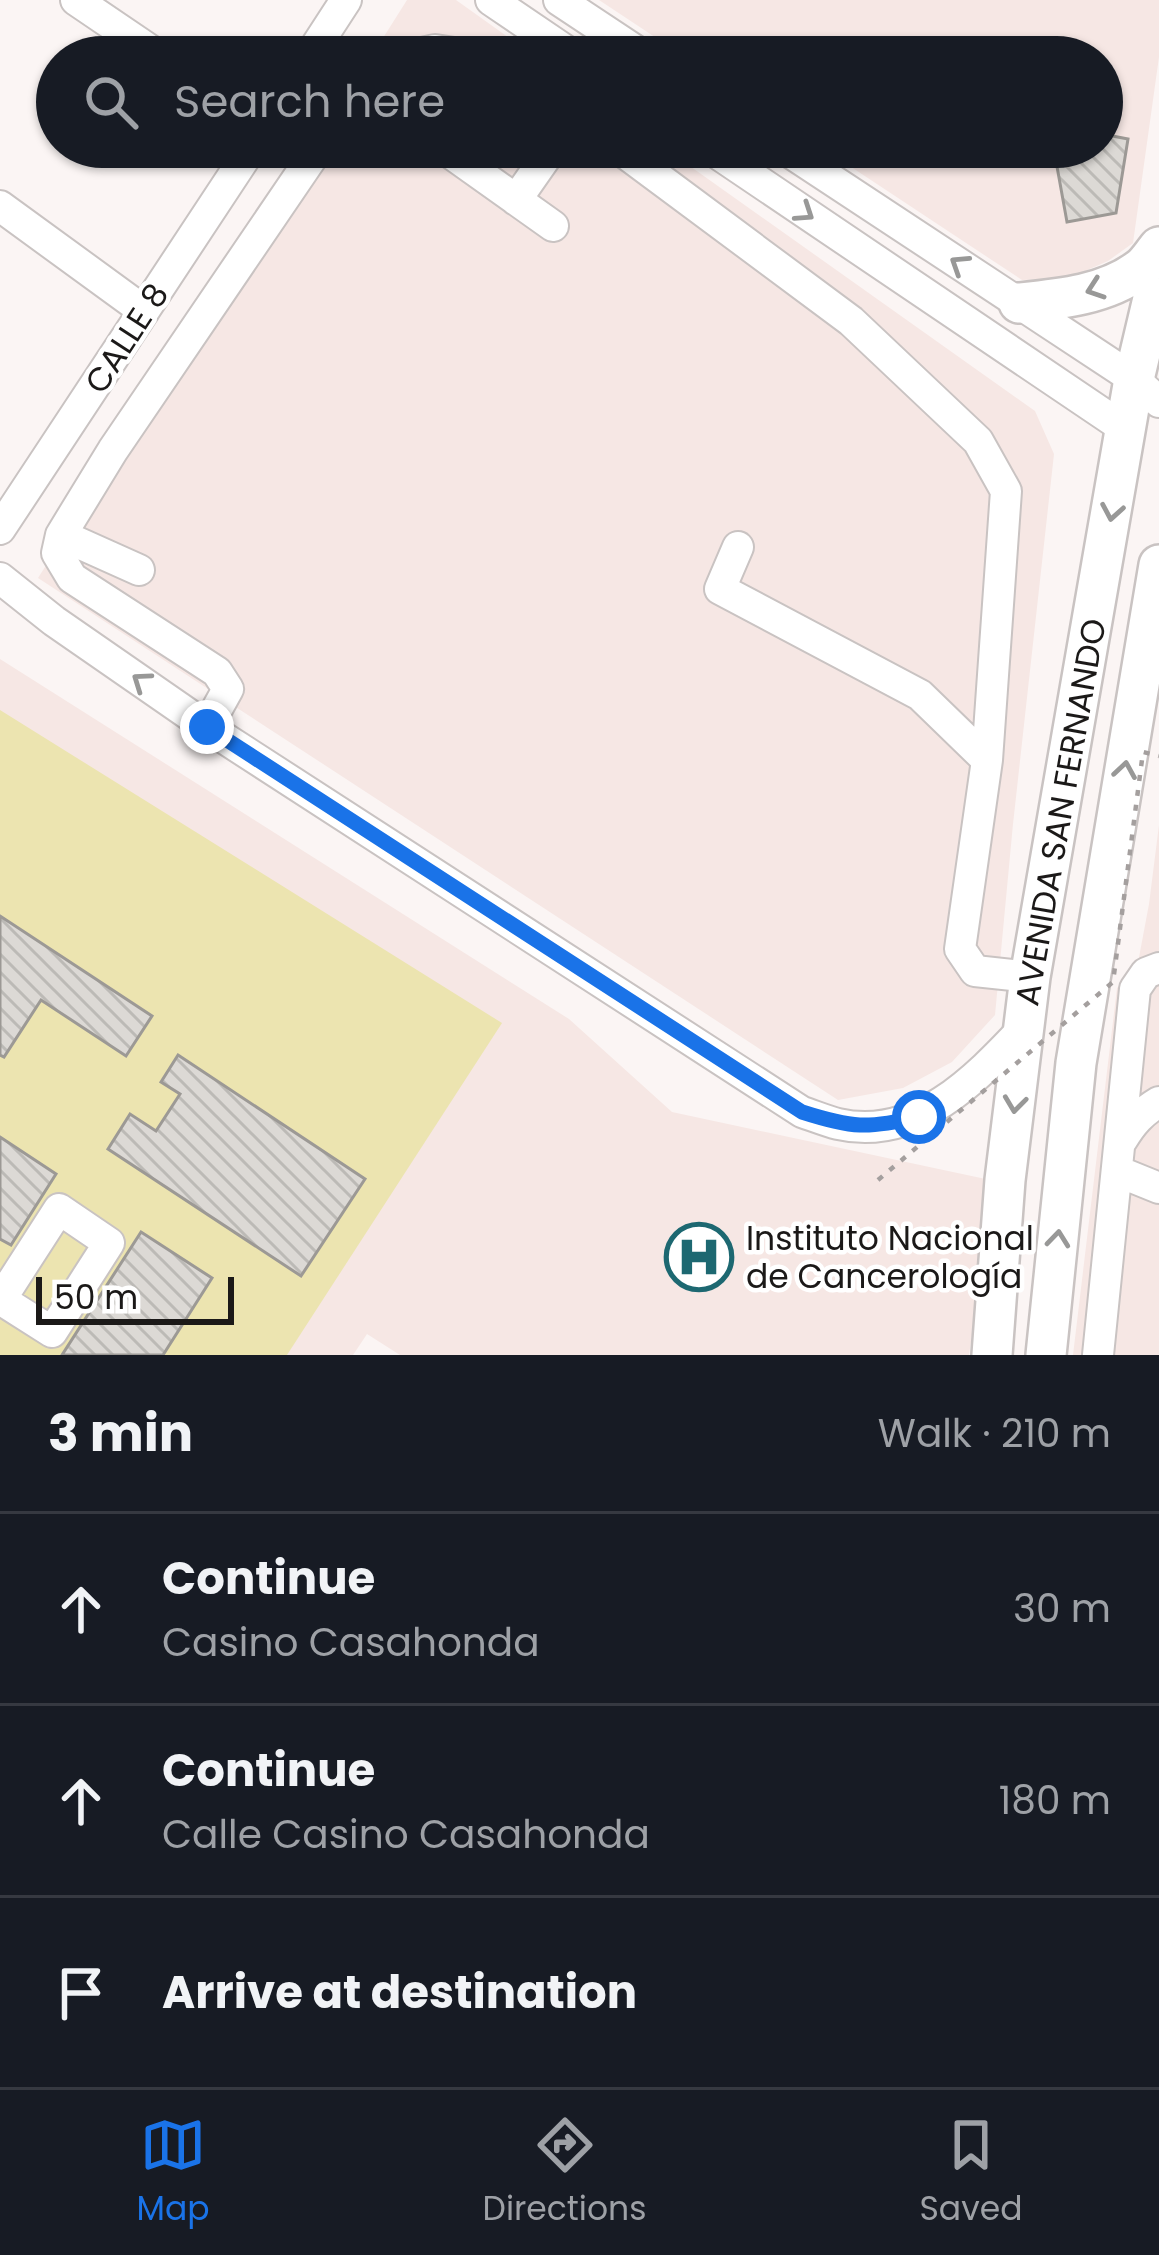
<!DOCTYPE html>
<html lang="en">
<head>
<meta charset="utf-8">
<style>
  :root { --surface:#171b24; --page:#242831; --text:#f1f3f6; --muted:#9ea1a6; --line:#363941; --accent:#1a73e8 }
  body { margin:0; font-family:Poppins,sans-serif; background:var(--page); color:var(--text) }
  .scale { position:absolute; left:36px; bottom:30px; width:198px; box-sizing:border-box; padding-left:12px; border:6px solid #1b1918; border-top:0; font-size:33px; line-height:42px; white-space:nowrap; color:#1b1918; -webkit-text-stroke:9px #fff; paint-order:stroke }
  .stop { position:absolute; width:36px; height:36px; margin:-27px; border:9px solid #1a73e8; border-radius:50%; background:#fff }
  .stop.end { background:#1a73e8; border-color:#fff; box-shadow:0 3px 12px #0008 }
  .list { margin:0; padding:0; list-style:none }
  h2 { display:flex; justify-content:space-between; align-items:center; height:156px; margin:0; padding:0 48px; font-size:51px }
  h2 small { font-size:39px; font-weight:400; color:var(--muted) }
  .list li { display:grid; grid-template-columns:78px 1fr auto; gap:36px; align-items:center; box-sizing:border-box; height:192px; padding:0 48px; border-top:3px solid var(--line) }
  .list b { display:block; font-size:45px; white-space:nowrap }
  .list p { margin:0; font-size:39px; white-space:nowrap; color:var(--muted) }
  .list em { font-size:39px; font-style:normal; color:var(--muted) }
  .icon { flex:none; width:66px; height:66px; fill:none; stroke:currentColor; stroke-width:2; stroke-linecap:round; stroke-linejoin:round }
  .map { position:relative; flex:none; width:1159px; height:1355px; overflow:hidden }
  .search { position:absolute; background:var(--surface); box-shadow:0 3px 9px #0004; left:36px; right:36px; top:36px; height:132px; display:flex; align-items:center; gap:30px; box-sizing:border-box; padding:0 42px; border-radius:66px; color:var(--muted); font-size:45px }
  .sheet { height:732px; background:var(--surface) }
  nav { display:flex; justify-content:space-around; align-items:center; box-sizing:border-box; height:168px; border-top:3px solid var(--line); background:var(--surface); font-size:33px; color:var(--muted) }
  nav a { display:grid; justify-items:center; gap:6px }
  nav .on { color:var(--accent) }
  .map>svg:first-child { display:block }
  .built { fill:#f6e7e4 }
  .garden { fill:#ece4b0 }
  .building { fill:url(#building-back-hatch); stroke:#9c9995; stroke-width:3 }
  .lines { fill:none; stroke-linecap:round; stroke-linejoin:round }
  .minor-casing { stroke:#c9c3c2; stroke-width:34 }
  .major-casing { stroke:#c9c3c2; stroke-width:44 }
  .minor { stroke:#fff; stroke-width:30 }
  .major { stroke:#fff; stroke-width:39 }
  .path-bridge { stroke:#a49f9e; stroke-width:4.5; stroke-dasharray:6 9; stroke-linecap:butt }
  .oneway { stroke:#989897 }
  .route { stroke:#1a73e8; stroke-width:15 }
  .labels { text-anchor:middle; stroke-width:9; stroke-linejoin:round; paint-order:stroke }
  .street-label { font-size:33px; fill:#1b1918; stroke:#fff }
  .poi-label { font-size:33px; fill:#1b1918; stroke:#fff; text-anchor:start }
</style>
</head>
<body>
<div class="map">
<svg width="1159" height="1355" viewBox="0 0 1159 1355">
  <defs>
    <pattern id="building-back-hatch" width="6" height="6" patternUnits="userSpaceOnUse" patternTransform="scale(3)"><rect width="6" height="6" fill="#dcd9d5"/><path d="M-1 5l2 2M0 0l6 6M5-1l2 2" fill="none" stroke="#bcbab6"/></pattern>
  </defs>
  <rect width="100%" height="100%" fill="#fbf5f4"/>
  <!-- built -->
  <path class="built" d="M407,0h49l80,57h-165z
    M599,0h560v57l-26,186 -25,18 -39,17 -47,2 -201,-133h281v-90h-417z
    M313,147h350l372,264 19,43 -41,370 -18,191 -43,47 -49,26 -65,12 -800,-522z
    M0,659l569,360 103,93 323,69 -26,174h-569l-33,-21 -14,21h-353z
    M1159,825v530h-86l44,-367 20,-20 12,-64z"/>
  <!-- garden -->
  <path class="garden" d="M0,710l502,313 -215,332h-287z"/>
  <!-- building -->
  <path class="building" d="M1102,134l26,5 -12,74 -49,9 -13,-72 -29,5 -4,-8h81z
    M0,916l152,100 -26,40 -85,-56 -37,57 -4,-2z
    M178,1055l187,124 -64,97 -193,-127 22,-35 26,17 24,-37 -19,-12z
    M0,1137l56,37 -45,71 -11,-6z
    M141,1232l71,46 -49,77h-101z"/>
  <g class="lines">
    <!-- minor casing -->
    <g class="minor-casing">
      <path id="minor" d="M76,0l84,57
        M491,0l84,57
        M559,0l86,57
        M309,57l37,-57
        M403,57l32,-7 44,7
        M442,147l111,79
        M617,147l234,174 127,120 28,50 -19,269
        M708,147l419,283
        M782,147l352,232 25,23
        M516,200l37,-53
        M0,206l144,105
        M0,529l252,-382
        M61,535l78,35
        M738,547l-18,42 200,106 67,65 -27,189 15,22 55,6
        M0,578l54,43 153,106 595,385c12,4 24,9 36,12 78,18 138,-45 186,-96
        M207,727l21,-38 -11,-17 -145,-94 -15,-25 4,-18 52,-85 206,-303
        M1122,1140c10,-17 20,-28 37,-38
        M1117,1171l42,17
        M0,1299l52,33 57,-89 -50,-34 -58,90
        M1098,1355l37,-366 11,-16 13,-5"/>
    </g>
    <!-- major casing -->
    <g class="major-casing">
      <path id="major" d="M1019,303c41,-4 86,-8 121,-34 7,-5 13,-15 19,-22
        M992,1355l13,-175 25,-203 104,-598 25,-106
        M1046,1355l30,-292 83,-498"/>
    </g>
    <!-- minor -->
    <use href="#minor" class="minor"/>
    <!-- major -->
    <use href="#major" class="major"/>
    <!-- path-bridge -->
    <path class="path-bridge" d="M878,1180l235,-198 30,-230 16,4"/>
  </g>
  <!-- one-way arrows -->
  <defs><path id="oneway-chevron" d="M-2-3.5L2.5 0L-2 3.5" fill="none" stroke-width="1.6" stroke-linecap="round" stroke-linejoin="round" transform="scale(3)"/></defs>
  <g class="oneway">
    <use href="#oneway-chevron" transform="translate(805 213) rotate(34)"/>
    <use href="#oneway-chevron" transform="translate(959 264) rotate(-147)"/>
    <use href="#oneway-chevron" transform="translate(1095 289) rotate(161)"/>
    <use href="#oneway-chevron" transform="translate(1112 512) rotate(100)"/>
    <use href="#oneway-chevron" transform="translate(141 681) rotate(-145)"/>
    <use href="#oneway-chevron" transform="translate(1125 770) rotate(-81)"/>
    <use href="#oneway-chevron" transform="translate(1015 1104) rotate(97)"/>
    <use href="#oneway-chevron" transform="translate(1058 1239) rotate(-84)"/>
  </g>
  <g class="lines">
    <!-- route -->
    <path class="route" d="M207,727l595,385c50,16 65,17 117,5"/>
  </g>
  <!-- icons -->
  <defs>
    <g id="hospital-ring" transform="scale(3.45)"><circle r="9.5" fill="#fff" stroke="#1d6871" stroke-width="1.5"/><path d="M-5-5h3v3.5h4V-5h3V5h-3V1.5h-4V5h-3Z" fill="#1d6871"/></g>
  </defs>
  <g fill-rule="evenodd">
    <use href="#hospital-ring" x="699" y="1257"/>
  </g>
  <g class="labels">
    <!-- street labels -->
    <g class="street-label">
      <text transform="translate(126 338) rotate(-57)" y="12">CALLE 8</text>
      <text transform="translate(1060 812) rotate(-80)" y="12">AVENIDA SAN FERNANDO</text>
    </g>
    <!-- poi labels -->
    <g class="poi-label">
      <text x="746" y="1250">Instituto Nacional<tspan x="746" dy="38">de Cancerología</tspan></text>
    </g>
  </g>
</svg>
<div class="scale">50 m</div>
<div class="stop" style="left:919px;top:1117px"></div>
<div class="stop end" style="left:207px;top:727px"></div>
<div class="search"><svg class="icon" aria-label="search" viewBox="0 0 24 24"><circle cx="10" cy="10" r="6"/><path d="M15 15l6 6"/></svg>Search here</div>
</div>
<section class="sheet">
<h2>3 min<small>Walk · 210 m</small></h2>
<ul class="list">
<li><svg class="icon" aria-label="ahead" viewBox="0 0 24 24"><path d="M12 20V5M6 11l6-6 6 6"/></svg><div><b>Continue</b><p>Casino Casahonda</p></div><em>30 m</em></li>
<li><svg class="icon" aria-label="ahead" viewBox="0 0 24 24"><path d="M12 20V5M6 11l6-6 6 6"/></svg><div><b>Continue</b><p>Calle Casino Casahonda</p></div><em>180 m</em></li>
<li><svg class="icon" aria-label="arrive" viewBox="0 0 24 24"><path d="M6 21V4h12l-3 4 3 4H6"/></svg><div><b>Arrive at destination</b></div></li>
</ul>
</section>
<nav>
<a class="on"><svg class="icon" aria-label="map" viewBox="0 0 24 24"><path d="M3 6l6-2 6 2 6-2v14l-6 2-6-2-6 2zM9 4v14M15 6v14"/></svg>Map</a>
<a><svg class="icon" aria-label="directions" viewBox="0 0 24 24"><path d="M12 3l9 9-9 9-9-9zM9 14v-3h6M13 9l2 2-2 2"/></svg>Directions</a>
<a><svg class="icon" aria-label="saved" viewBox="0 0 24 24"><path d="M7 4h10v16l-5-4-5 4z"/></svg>Saved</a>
</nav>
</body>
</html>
